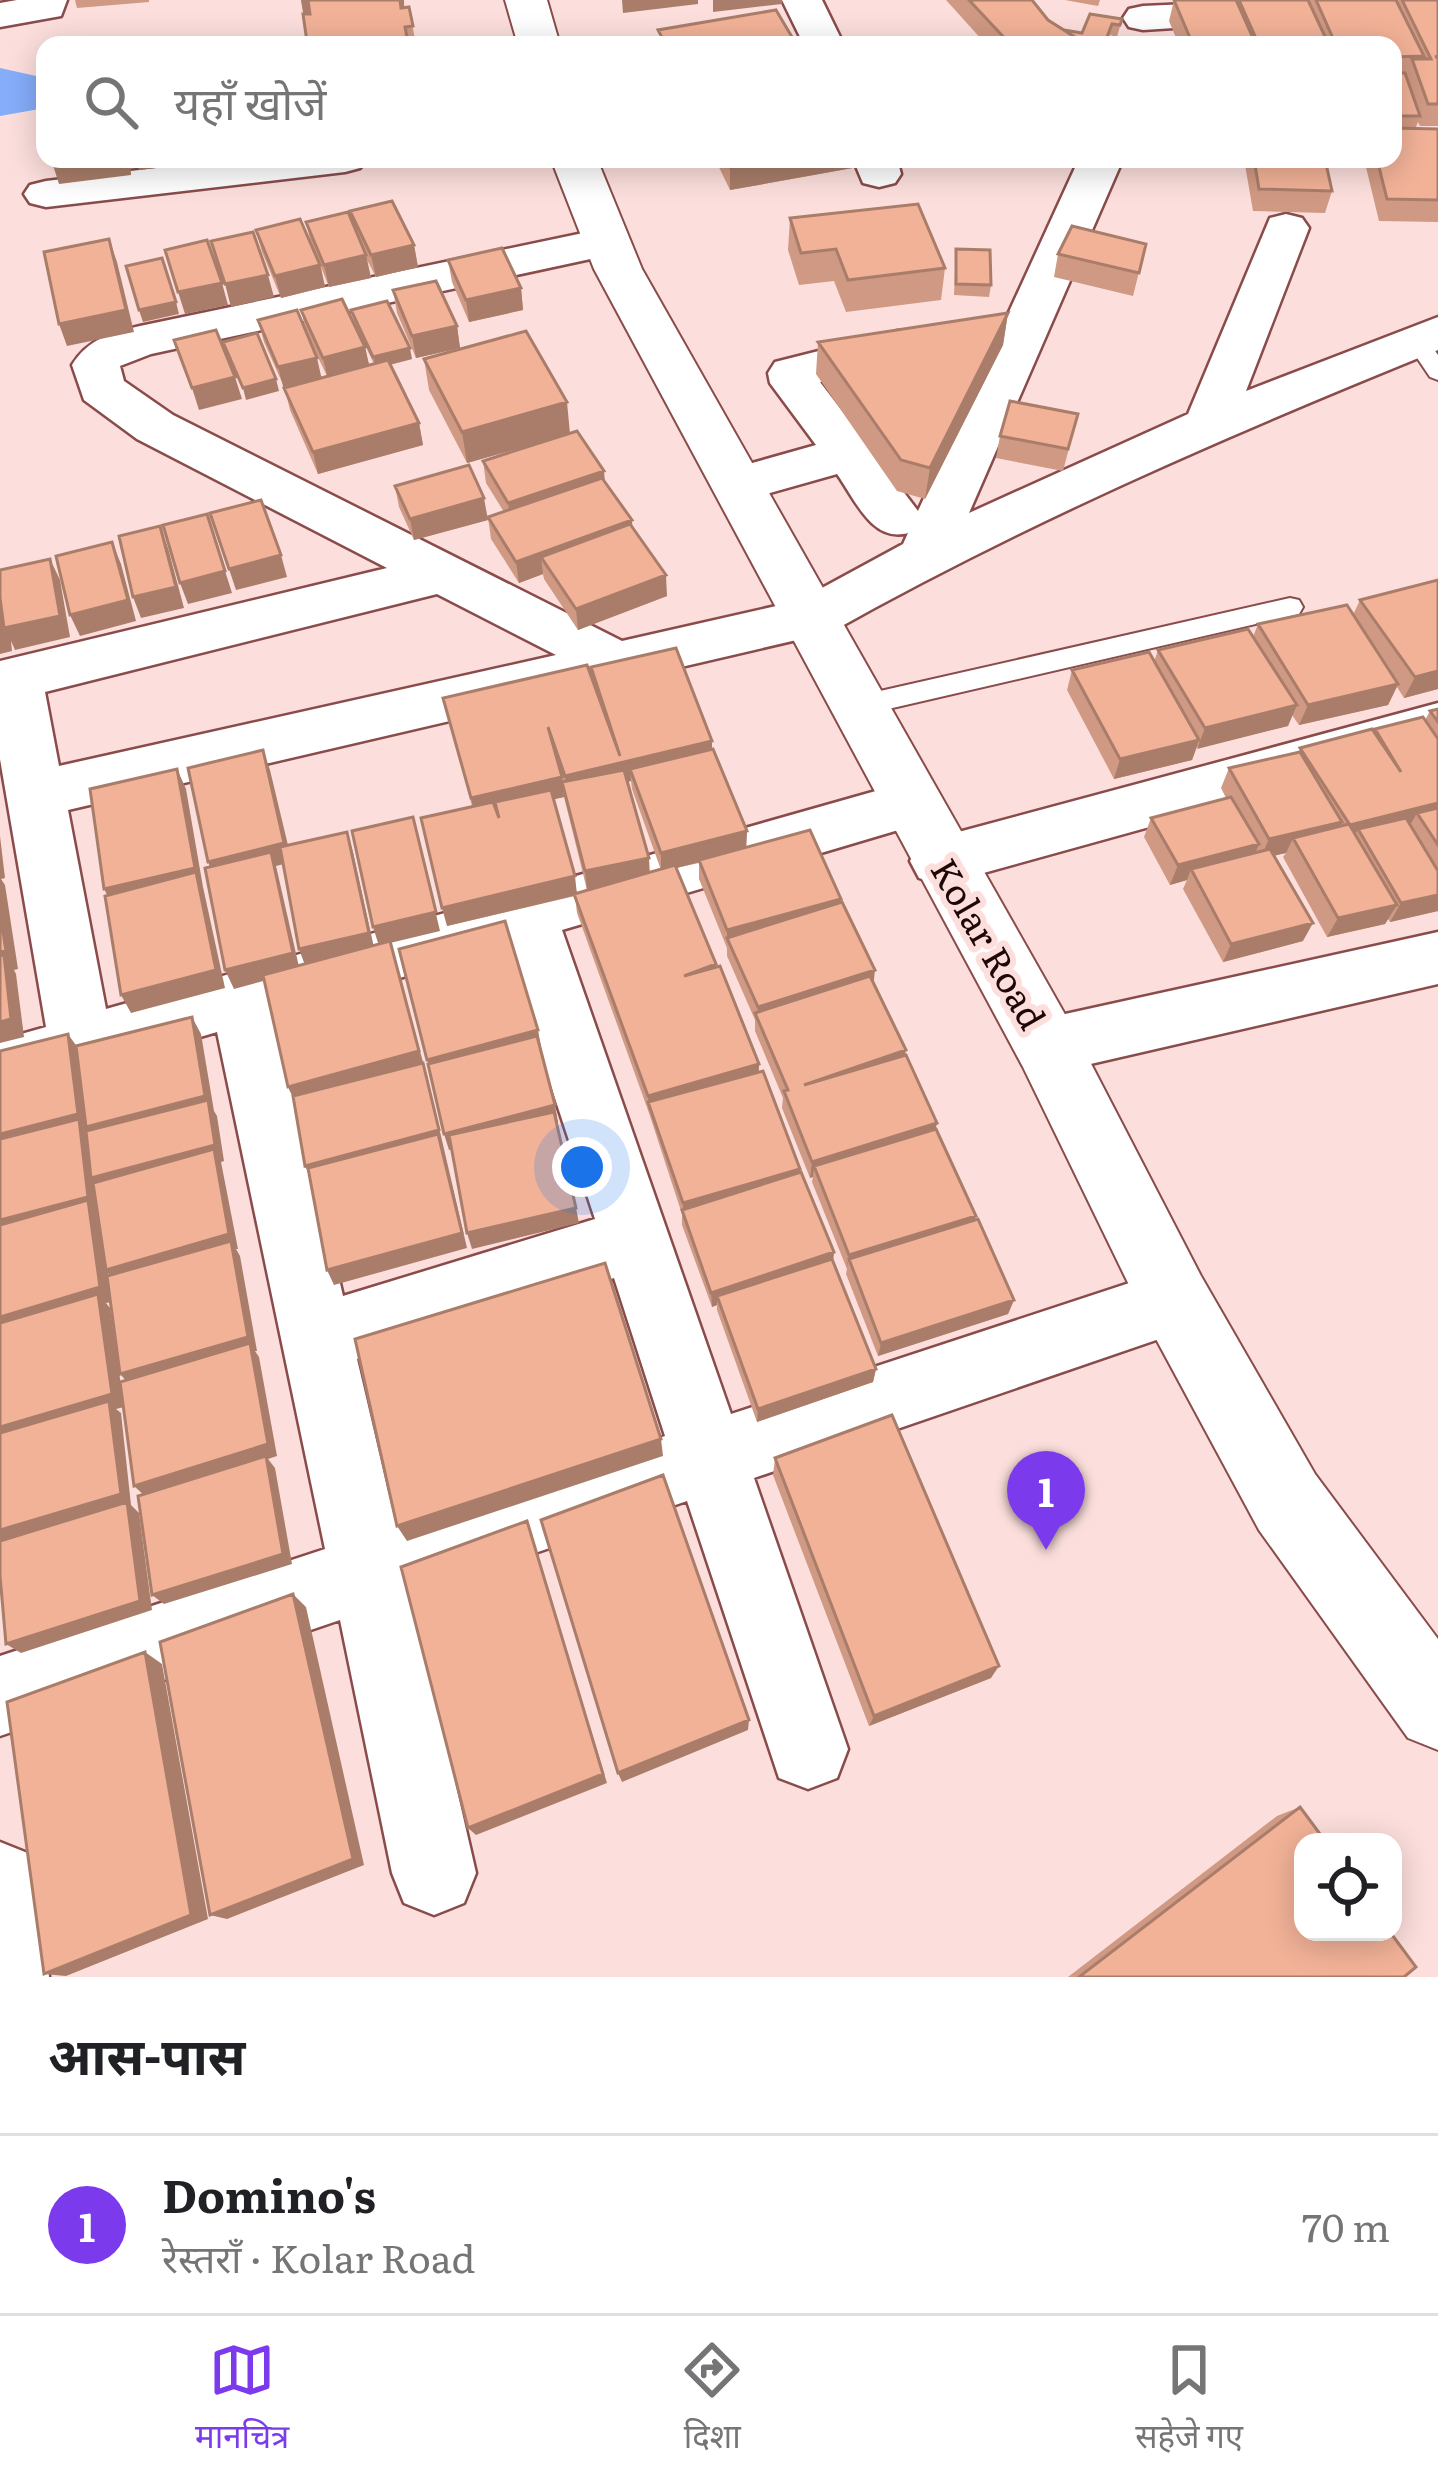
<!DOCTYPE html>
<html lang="hi">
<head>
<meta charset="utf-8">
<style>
  :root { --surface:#fff; --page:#f2f2f2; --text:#202124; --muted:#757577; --line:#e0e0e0; --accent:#7c3aed }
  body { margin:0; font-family:Literata,"Noto Sans Devanagari",serif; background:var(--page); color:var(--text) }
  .controls { position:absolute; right:36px; bottom:36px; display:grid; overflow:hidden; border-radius:24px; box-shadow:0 6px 30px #0003 }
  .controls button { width:108px; height:108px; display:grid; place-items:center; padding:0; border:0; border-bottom:3px solid var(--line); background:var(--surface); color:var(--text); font:60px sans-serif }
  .you { position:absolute; left:582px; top:1167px; width:42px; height:42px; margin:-30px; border:9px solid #fff; border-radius:50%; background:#1a73e8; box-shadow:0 0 0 18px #1a73e833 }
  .badge { display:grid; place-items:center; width:78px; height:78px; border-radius:50%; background:var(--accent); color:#fff; font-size:39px; font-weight:700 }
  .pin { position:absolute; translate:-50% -99px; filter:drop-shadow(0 3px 6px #0008) }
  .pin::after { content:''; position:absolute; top:63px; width:42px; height:36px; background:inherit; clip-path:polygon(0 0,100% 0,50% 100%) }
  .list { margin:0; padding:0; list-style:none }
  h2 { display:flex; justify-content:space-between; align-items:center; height:156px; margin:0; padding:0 48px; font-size:51px }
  h2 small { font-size:39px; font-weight:400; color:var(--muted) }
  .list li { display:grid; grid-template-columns:78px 1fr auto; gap:36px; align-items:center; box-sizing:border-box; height:180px; padding:0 48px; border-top:3px solid var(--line) }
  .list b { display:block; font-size:45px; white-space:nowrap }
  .list p { margin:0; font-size:39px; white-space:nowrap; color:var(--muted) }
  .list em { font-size:39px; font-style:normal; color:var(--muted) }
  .icon { flex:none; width:66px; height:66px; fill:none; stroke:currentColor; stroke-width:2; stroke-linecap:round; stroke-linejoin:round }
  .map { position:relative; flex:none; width:1438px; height:1977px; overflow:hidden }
  .search { position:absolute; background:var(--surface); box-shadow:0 6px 30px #0003; left:36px; right:36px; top:36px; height:132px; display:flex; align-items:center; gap:30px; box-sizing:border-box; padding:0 42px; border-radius:24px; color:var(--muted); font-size:45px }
  .sheet { height:336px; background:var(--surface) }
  nav { display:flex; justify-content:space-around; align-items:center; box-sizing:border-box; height:168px; border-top:3px solid var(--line); background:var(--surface); font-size:33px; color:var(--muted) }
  nav a { display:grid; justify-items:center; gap:6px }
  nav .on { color:var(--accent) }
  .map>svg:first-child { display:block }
  .water { fill:#85adfa }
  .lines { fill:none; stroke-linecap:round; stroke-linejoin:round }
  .lane-casing { stroke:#894c4a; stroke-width:4 }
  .street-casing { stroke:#894c4a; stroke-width:5 }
  .secondary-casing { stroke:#894c4a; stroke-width:4 }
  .lane { fill:#fff; fill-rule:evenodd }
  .street { fill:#fff; fill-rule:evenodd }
  .secondary { fill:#fff; fill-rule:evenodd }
  .wall { fill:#d09983; fill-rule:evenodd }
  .shaded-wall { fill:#a97d6a }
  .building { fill:#f2b298; stroke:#a97d6a; stroke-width:3 }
  .labels { text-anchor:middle; stroke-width:12; stroke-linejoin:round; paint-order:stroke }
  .street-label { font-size:36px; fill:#1e0707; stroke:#fcdfdc }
</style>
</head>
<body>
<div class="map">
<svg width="1438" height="1977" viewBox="0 0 1438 1977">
  <rect width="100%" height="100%" fill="#fcdfdc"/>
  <!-- water -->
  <path class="water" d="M0,68l45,10v30l-45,8z"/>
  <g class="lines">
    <!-- lane casing -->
    <g class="lane-casing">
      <path id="lane" d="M1416,333l8,2 14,20v25l-8,-3 -25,-37z
        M1290,598l9,2 4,7 -4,7 -441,102 -13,-10 13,-10z"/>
    </g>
    <!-- street casing -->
    <g class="street-casing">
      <path id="street" d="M17,0h50l-6,16 -61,11v-24z
        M782,0h40l22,45h-40z
        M1255,1l14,3 6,9 -6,9 -126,8 -14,-3 -6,-9 6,-9 14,-3z
        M232,159h135l-7,9 -15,4 -299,35 -16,-4 -6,-9 6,-9 16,-4z
        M853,159h44l4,15 -6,9 -16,4 -16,-4z
        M1079,159h44l-154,354 219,-99 82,-196 16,-4 16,4 7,10 -63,163 192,-74v33c-207,84 -411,172 -607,282l-763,178 38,199 805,-228 21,7 8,16 -8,16 -370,110 169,484 444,-146 25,9 10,24 -10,24 -446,153 94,271 -11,29 -29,11 -29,-11 -92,-277 -275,94 64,278 -12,30 -30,12 -30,-12 -12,-30 -52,-253 -340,116v-80l325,-107 -108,-517 -217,64v-56l46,-13 -46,-268v-98l387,-93 -250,-129 -53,-39 -12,-35c16,-26 39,-32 68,-39l467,-98 16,4 7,10 -7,10 -472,102 -31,12 4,15 49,34 449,226 176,-40 105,-57 5,-11c-36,10 -53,-34 -71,-59l-99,28 -18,-6 -8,-12 8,-12 96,-27 -46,-62 -2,-10 7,-11 123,-31 17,5 7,11 -7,11 -95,24 98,129zM437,594l119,61 -497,111 -14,-74zM505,947l90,272 -252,77 -66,-282zM614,1278l51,158 -269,89 -39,-166z
        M1438,703v44l-498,138 -21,-7 -9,-17 9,-17 21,-7z
        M1438,932v52l-391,90 -23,-8 -9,-20 9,-20 23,-8z
        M0,1842l30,12 12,30 7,93h-49z"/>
    </g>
    <!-- secondary casing -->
    <g class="secondary-casing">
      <path id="secondary" d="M505,0h42l13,45h-42z
        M551,159h46l45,110 429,756 130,251 114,198 123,165v111l-30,-12 -149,-208 -110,-204 -126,-259 -429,-798z"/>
    </g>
    <!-- lane -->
    <use href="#lane" class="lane"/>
    <!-- street -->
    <use href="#street" class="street"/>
    <!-- secondary -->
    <use href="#secondary" class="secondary"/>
  </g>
  <!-- wall -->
  <path class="wall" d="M75,0h74v2l-72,6z
    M301,0h103v8l5,-1 7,38h-108z
    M946,0h86l16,20 16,10 18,3 40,-14 -5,18 -7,-2 -1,3 3,7h-149l20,-4z
    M1065,0h35l-2,6z
    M1174,0l63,2v-2h201v126h-18l-2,-4 -2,5h-23v-82h-214l-10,-24z
    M1438,129v93l-59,-1 -15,-62h29z
    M715,159h143v8l-128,23z
    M887,159h30l-29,3z
    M1244,159h81l7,32 -7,22 -72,-2z
    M350,211l64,34 4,22 -42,10 -9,-17 4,18 -42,9 -8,-20 4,20 -44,11 -19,-46 -6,-22 55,14 -5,-22 47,2z
    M790,218l155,50 -4,32 -95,12 -12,-31 -35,4 -11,-35z
    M1146,244l-13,52 -79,-19 4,-23z
    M956,249l35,36 -2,12 -35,-2z
    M448,260l73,28 2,22 -54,12 -17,-40z
    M393,290l64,36 3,22 -44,10 -19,-45z
    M301,310l64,37 4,18 5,-1 -20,-42 -3,-12 61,49 -22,6 29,58 4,22 -105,29 -28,-64 -5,-21 -21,-47 -6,-22 64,58 5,-2 -21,-44z
    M1008,313l-5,32 -78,154 -28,-8 -81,-117 2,-32z
    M424,359l145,74 36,49 27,45 35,69 -89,34 -34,-51 -1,-5 -24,9 -28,-44 -3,-22 16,-5 -18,-29 -3,-22 81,-26 -97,28 -38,-73z
    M1078,414l-15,57 -67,-13 4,-22z
    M395,486l93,34 -74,20 -15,-33z
    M1360,600l78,89 -34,9 -7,-11 -9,18 -89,20 -7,-10 -4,11 -91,21 -5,13 -78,19 -47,-89 5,-20 82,-8 4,-12 95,-13 5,-13 95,-9z
    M591,667l121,74v8l35,82 -1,16 95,52v4l32,80 64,140 -2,6 39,91 40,80 -6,14 -130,42 -32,-82 1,-5 -35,-87 1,-5 -3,1 -28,-70 1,-10 -28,-67v-11l-28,-64v-8l-28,-69v-16l-23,5 40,99 43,97v8l75,180 -1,9 43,108 -3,13 -116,40 -40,-112v-5l-5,2 -30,-82v-11l-33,-101 -72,-200 -2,-17 -128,30 25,-120 -29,-108 150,-16zM631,781l1,8 29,81 -11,3 -23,-91zM564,797l23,93 -10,3 -24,-94z
    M1438,709v202l-48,11 -2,-3 -3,5 -58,13 -44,-80 3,-4 -12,2 29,86 -80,21 -40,-73 4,-9 -17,5 -26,-48 7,-19 75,-20 -5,-10 8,-20 70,-16 1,-4 74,-16 1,-3 50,-9 5,-9z
    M775,1458l216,220 -122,48 -96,-251z
    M1300,1807l104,170h-336l209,-161z"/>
  <!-- shaded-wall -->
  <path class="shaded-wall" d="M301,0h7l6,32h-7z
    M400,0h4l1,37 3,8h-70z
    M622,0h76v4l-75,9z
    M713,0h69v4l-69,8z
    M1078,39l-1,6h-33z
    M75,159h55l1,16 -72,9 -7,-22z
    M136,159h37l1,7 -35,4z
    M776,159h82v8l-128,23v-23z
    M109,239l8,23 17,70 -67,14 -8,-22z
    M414,245l4,22 -42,10 -5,-22z
    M366,255l5,23 -42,9 -5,-22z
    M320,265l5,22 -44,11 -6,-22z
    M268,275l6,22 -43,10 -6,-23z
    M222,283l6,22 -43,9 -7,-22z
    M521,288l2,22 -54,12 -3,-22z
    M176,302l3,12 -36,8 -4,-12z
    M1008,313l-5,32 -78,154 5,-31z
    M457,326l3,22 -44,10 -4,-22z
    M365,347l5,22 -42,11 -5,-22z
    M410,348l2,11 -36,9 -3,-11z
    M317,358l5,22 -38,10 -6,-23z
    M235,377l7,22 -43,11 -7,-22z
    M276,379l3,12 -33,9 -3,-12z
    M567,402l3,32 -103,29 -5,-31z
    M419,423l4,22 -105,29 -5,-22z
    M604,471l2,22 -95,32 -3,-22z
    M484,498l4,22 -74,20 -4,-21z
    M207,514l25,79 -44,11 -8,-21z
    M632,520l1,22 -92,15 2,17 -24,9 -3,-21z
    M160,526l8,22 16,60 -43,10 -8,-21z
    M112,542l9,22 15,57 -56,15 -10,-21z
    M281,555l6,22 -51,13 -7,-21z
    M50,559l10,21 10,57 -55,13 -4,-9 1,10 -12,3v-66z
    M666,575l1,21 -89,34 -2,-21z
    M1438,671v18l-34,9 11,-21z
    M1398,684l-10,21 -89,20 9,-20z
    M1297,705l-9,21 -91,23 8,-21z
    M1199,740l-7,20 -78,19 6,-20z
    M712,741v20l-82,8 1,12 -64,15 -2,-20z
    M263,750l7,20 22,92 -16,4 24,105 -66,18 -9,-19 -9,-89 -8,-19z
    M177,769l9,20 17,98 22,101 -94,25 -10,-18 -7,-87 -10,-19z
    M562,777l2,20 -89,21 -4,-20z
    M1438,803v17l-21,-7 -8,14 -51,2 -7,13 -1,-17z
    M413,817l27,114 -50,12 38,137 39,168 -133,37 -7,-15 -14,-88 -8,-16 -6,-55 -11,-24 91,-141 -6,-19z
    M1342,822l-10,20 -39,-4 -7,15 -26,6 9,-20z
    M747,831l-1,19 -85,22v-19z
    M347,832l6,20 22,100 -69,16 -7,-19z
    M0,836l5,42 -4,1 4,6 13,84 -4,1 2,4 8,63 -24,6z
    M1259,844l-8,19 -60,6 -4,11 -17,5 8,-20z
    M649,858l1,19 -63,13 -2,-19z
    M575,876l2,19 -130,31 -5,-18z
    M1438,895v16l-48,11 11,-19z
    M841,899l-2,18 -112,22v-9z
    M1397,905l-12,19 -58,13 11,-19z
    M1313,923l-10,18 -80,21 8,-18z
    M875,970l-2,18 -116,30 1,-11z
    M192,1017l9,17 13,77 3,5 7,45 -3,1 17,87h-2l4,7 17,95h-2l4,6 18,99 -9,3 7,9 17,96 -128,40 -12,-9 -6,-98 -12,-11 -2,-99 -12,-13 -3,-89 -9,-12 4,29 -6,1 4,5 14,99 -8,2 5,4 10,92 8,8 13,97 -131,43 -15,-9 -1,-100 -5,-4v-406l68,-100 12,17z
    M538,1030l3,17 -108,30 -6,-17z
    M906,1050l-3,17 -99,18z
    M759,1064l-1,17 -110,21 1,11 -1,-17z
    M555,1105l3,17 -109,28 -5,-16z
    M937,1123l-4,16 -119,27 -1,11 -3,1 2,-16z
    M800,1169l-1,16 -116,29v-11z
    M576,1208l3,15 -107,26 -5,-16z
    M976,1216l-5,15 -122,28 -3,11 3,-15z
    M834,1252l-2,15 -115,29v9l-5,2 -1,-14z
    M1014,1300l-6,14 -130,42 3,-13z
    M876,1369l-3,13 -116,40 1,-13z
    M661,1439l2,17 -256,85 -10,-15z
    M527,1521l80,262 -131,52 -8,-7z
    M293,1594l13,13 58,258 -137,54 -17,-4z
    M145,1652l17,12 46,255 -142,57 -22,-2z
    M999,1666l-8,12 -122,48 5,-10z
    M749,1720l-1,10 -126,52 -4,-9z"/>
  <!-- building -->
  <path class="building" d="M308,0h92l1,8 8,-1 4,19 -8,1 2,10 -69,8h-23l-1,-4 -7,1 -4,-28h7z
    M969,0h63l16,20 30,19 -34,6h-33z
    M1174,0h62l20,45h-63z
    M1239,0h69l21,45h-70z
    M1316,0h80l28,56 -31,1v-12h-57z
    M1402,0h36v56l-3,1h3v47h-10l-16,-45h19z
    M776,10l19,32 -19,3h-110l-8,-15z
    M1090,14l32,5 -2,6 -8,-1 -5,13 7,1 -3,7h-34l1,-6 -14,-9 18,3z
    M988,40l16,5h-41z
    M1393,73h12l15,43h-27z
    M1393,128l45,1v71l-51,-1 -10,-40h16z
    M726,159h50l-46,8z
    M1254,159h71l7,32 -73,-2z
    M392,201l22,44 -43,10 -21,-44z
    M918,204l27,64 -97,12 -12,-31 -35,4 -11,-35z
    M348,212l18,43 -42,10 -18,-43z
    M300,219l20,46 -45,11 -19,-46z
    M1072,226l74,18 -7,29 -81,-19z
    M253,232l15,43 -43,9 -14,-43z
    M109,239l17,71 -67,14 -15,-72z
    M207,240l15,43 -44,9 -13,-42z
    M502,248l19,40 -55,12 -18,-40z
    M956,249l34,1 1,35 -35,-1z
    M162,258l14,44 -37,8 -13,-44z
    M436,281l21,45 -45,10 -19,-46z
    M342,299l23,48 -42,11 -22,-48z
    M387,301l23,47 -37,9 -22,-47z
    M297,310l20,48 -39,9 -20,-47z
    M1008,313l-78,155 -29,-8 -83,-118z
    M216,330l19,47 -43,11 -18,-48z
    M526,331l41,71 -105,30 -38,-73z
    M257,333l19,46 -33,9 -20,-46z
    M388,360l31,63 -106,29 -29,-64z
    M1010,401l68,13 -10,35 -68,-13z
    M577,431l27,40 -96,32 -25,-42z
    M469,465l15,33 -74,21 -15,-33z
    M602,478l30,42 -116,42 -28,-45z
    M261,500l20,55 -52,14 -19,-56z
    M207,514l18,57 -45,12 -17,-58z
    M630,524l36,51 -90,34 -35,-52z
    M160,526l16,61 -43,10 -14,-61z
    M112,542l16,58 -58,15 -14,-59z
    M50,559l10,57 -56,12 -4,-30v-28z
    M1438,580v91l-23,6 -55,-77z
    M1347,605l51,79 -90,21 -50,-81z
    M1248,629l49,76 -92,23 -47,-78z
    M676,648l36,93 -147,35 -17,-49 14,50 -91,21 -28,-100 144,-33 33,91 -29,-89z
    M1149,652l50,88 -79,19 -48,-89z
    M1438,709v13l-8,-11z
    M1423,717l15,22v64l-88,22 -50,-77 72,-19 29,43 -26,-43z
    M713,749l34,82 -86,22 -31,-84z
    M263,750l21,93 -76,19 -20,-94z
    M1300,752l42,70 -73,17 -40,-71z
    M177,769l18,99 -91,21 -14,-100z
    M624,770l25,88 -64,13 -23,-89z
    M551,790l24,86 -133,32 -21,-90 72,-16 6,16 -4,-16z
    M1231,797l28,47 -81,21 -27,-47z
    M1438,808v37l-21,-32z
    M413,817l23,95 -63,15 -21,-96z
    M1406,818l32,53v24l-37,8 -43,-74z
    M1349,824l48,81 -59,13 -45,-80z
    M810,830l31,69 -114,31 -28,-70z
    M347,832l22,101 -70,16 -19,-102z
    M1270,849l43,74 -82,21 -40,-75z
    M271,852l22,101 -68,17 -20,-102z
    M675,865l41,99 -32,12 36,-10 39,98 -111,32 -74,-202z
    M196,872l20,98 -95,25 -16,-99z
    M842,902l33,68 -117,37 -31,-69z
    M0,913l6,38 -6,1z
    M505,921l33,109 -111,30 -28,-111z
    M390,941l29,110 -131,36 -25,-112z
    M4,955l7,64 -11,3v-66z
    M870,976l36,74 -102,35 102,-30 31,68 -125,39 -28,-71 4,-1 -33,-77z
    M192,1017l13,79 -119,31 -10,-81z
    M68,1034l10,80 -78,20v-83z
    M537,1036l18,69 -111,29 -16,-70z
    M423,1063l16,67 -134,36 -12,-70z
    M763,1071l37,98 -117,34 -35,-101z
    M208,1100l7,45 -124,33 -5,-47z
    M554,1112l22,96 -109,25 -18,-98z
    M79,1119l9,78 -88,23v-81z
    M936,1129l40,87 -127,39 -35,-89z
    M438,1134l24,99 -135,37 -19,-102z
    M214,1149l15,85 -123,36 -13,-87z
    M801,1172l33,80 -123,41 -29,-83z
    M88,1200l12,87 -100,30v-92z
    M978,1219l36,81 -133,43 -32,-84z
    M231,1241l17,96 -128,37 -13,-98z
    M832,1259l44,110 -118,40 -41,-113z
    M605,1263l56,176 -264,87 -42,-187z
    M98,1294l14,100 -112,33v-104z
    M250,1343l18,101 -134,42 -14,-104z
    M109,1401l12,93 -121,36v-97z
    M892,1415l107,251 -125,50 -99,-258z
    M266,1456l17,98 -131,41 -14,-99z
    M663,1475l86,245 -131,53 -77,-253z
    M127,1502l13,99 -134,43 -6,-68v-35z
    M527,1521l76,253 -135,54 -67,-261z
    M293,1594l60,265 -143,56 -50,-273z
    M145,1652l46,263 -147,59 -37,-272z
    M1300,1807l26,35h-23v90h87l26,35 -12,10h-325z"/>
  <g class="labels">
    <!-- street labels -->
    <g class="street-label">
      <text transform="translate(988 944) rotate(60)" y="13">Kolar Road</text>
    </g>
  </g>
</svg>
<div class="controls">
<button><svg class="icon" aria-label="locate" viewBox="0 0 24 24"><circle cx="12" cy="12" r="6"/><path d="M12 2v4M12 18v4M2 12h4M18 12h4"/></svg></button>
</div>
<div class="you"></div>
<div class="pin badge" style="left:1046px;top:1550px">1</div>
<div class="search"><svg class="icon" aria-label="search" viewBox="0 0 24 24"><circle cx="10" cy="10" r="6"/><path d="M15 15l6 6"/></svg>यहाँ खोजें</div>
</div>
<section class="sheet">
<h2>आस-पास<small></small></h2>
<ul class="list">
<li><span class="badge">1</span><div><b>Domino's</b><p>रेस्तराँ · Kolar Road</p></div><em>70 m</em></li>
</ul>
</section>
<nav>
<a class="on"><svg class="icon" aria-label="map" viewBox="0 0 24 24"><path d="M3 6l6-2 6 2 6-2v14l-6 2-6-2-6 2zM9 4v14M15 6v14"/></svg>मानचित्र</a>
<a><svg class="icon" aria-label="directions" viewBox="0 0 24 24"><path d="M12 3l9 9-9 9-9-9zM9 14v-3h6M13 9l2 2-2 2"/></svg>दिशा</a>
<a><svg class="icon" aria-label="saved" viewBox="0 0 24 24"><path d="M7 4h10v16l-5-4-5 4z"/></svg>सहेजे गए</a>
</nav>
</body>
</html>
